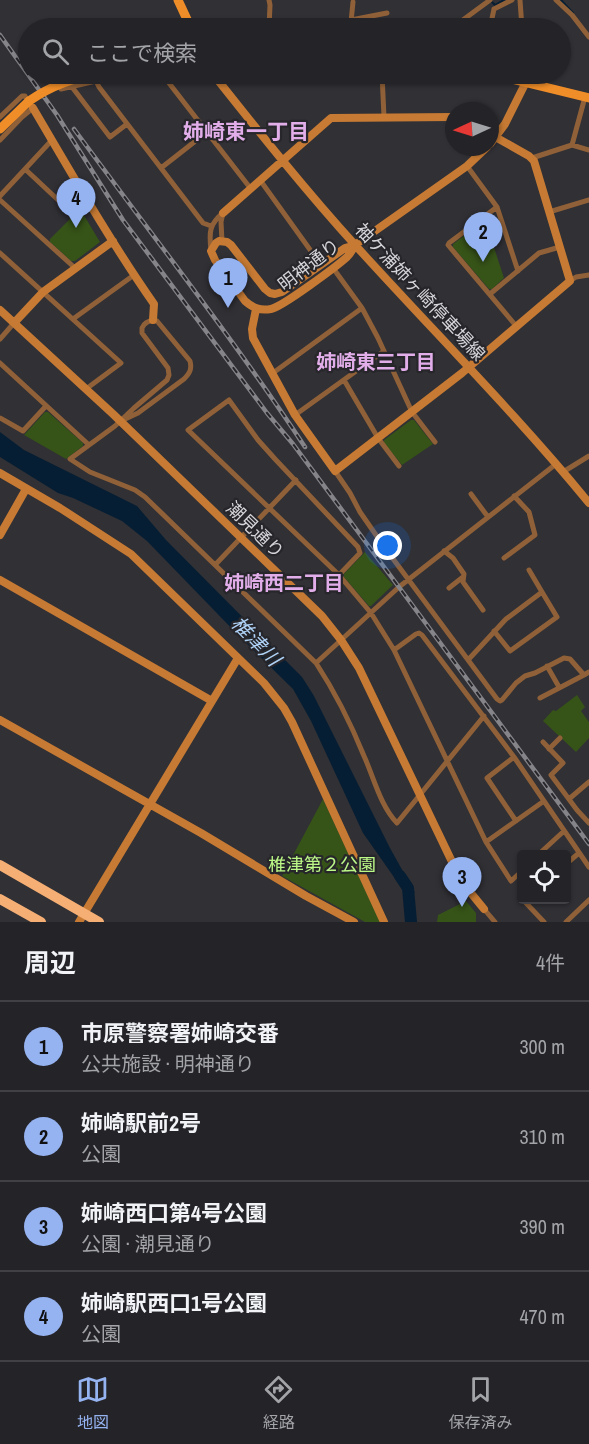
<!DOCTYPE html>
<html lang="ja">
<head>
<meta charset="utf-8">
<style>
  :root { --surface:#242428; --page:#303034; --text:#f1f3f6; --muted:#a3a4a8; --line:#414145; --accent:#95b2f1 }
  body { margin:0; font-family:"Archivo Narrow","Noto Sans JP",sans-serif; background:var(--page); color:var(--text) }
  .controls { position:absolute; right:18px; bottom:18px; display:grid; overflow:hidden; border-radius:6px; box-shadow:0 2px 4px #0004 }
  .controls button { width:54px; height:54px; display:grid; place-items:center; padding:0; border:0; border-bottom:2px solid var(--line); background:var(--surface); color:var(--text); font:30px sans-serif }
  .compass { position:absolute; left:445px; top:102px; width:54px; height:54px; border-radius:50%; background:var(--surface); box-shadow:0 2px 4px #0004; rotate:266deg }
  .you { position:absolute; left:388px; top:546px; width:21px; height:21px; margin:-15px; border:4px solid #fff; border-radius:50%; background:#1a73e8; box-shadow:0 0 0 9px #1a73e833 }
  .badge { display:grid; place-items:center; width:39px; height:39px; border-radius:50%; background:var(--accent); color:#111; font-size:20px; font-weight:700 }
  .pin { position:absolute; translate:-50% -50px; filter:drop-shadow(0 2px 3px #0008) }
  .pin::after { content:''; position:absolute; top:32px; width:21px; height:18px; background:inherit; clip-path:polygon(0 0,100% 0,50% 100%) }
  .list { margin:0; padding:0; list-style:none }
  h2 { display:flex; justify-content:space-between; align-items:center; height:78px; margin:0; padding:0 24px; font-size:26px }
  h2 small { font-size:20px; font-weight:400; color:var(--muted) }
  .list li { display:grid; grid-template-columns:39px 1fr auto; gap:18px; align-items:center; box-sizing:border-box; height:90px; padding:0 24px; border-top:2px solid var(--line) }
  .list b { display:block; font-size:22px; white-space:nowrap }
  .list p { margin:0; font-size:20px; white-space:nowrap; color:var(--muted) }
  .list em { font-size:20px; font-style:normal; color:var(--muted) }
  .icon { flex:none; width:33px; height:33px; fill:none; stroke:currentColor; stroke-width:2; stroke-linecap:round; stroke-linejoin:round }
  .map { position:relative; flex:none; width:589px; height:922px; overflow:hidden }
  .search { position:absolute; background:var(--surface); box-shadow:0 2px 4px #0004; left:18px; right:18px; top:18px; height:66px; display:flex; align-items:center; gap:15px; box-sizing:border-box; padding:0 21px; border-radius:33px; color:var(--muted); font-size:22px }
  .sheet { height:438px; background:var(--surface) }
  nav { display:flex; justify-content:space-around; align-items:center; box-sizing:border-box; height:84px; border-top:2px solid var(--line); background:var(--surface); font-size:16px; color:var(--muted) }
  nav a { display:grid; justify-items:center; gap:3px }
  nav .on { color:var(--accent) }
  .map>svg:first-child { display:block }
  .green { fill:#365318 }
  .water { fill:#061e33 }
  .lines { fill:none; stroke-linecap:round; stroke-linejoin:round }
  .stream { stroke:#061e33; stroke-width:2 }
  .river { stroke:#061e33; stroke-width:12 }
  .street { stroke:#906138; stroke-width:5 }
  .secondary { stroke:#c67a33; stroke-width:8 }
  .primary { stroke:#ef8d28; stroke-width:9 }
  .highway { stroke:#f5af74; stroke-width:10 }
  .rail-casing { stroke:#858589; stroke-width:4.5 }
  .rail { stroke:#26262b; stroke-width:2; stroke-dasharray:7; stroke-linecap:butt }
  .primary-bridge { stroke:#ef8d28; stroke-width:9 }
  .labels { text-anchor:middle; stroke-width:4.5; stroke-linejoin:round; paint-order:stroke }
  .street-label { font-size:18px; fill:#d5d5d9; stroke:#26262b }
  .park-label { font-size:18px; fill:#bcf887; stroke:#26262b }
  .neighbourhood-label { font-size:20px; font-weight:bold; fill:#e2aeea; stroke:#26262b }
  .water-label { font-size:20px; font-style:italic; fill:#aed1f5; stroke:#26262b }
  .quarter-label { font-size:21px; font-weight:bold; fill:#e2aeea; stroke:#26262b }
</style>
</head>
<body>
<div class="map">
<svg width="589" height="922" viewBox="0 0 589 922">
  <rect width="100%" height="100%" fill="#303035"/>
  <!-- green -->
  <path class="green" d="M82,212l18,30 -25,19h-4l-21,-19v-3l21,-21h2z
    M485,220l19,58 -12,11h-3l-36,-42v-3z
    M45,412h3l35,31v3l-17,13 -42,-24z
    M411,420h3l19,24 -31,21 -18,-22v-3z
    M365,552l28,33 -22,21h-2l-25,-29v-3z
    M577,695l8,12 -4,4 8,11v16l-13,14 -33,-31 10,-11 3,1z
    M323,799l57,123h-15l-83,-46z
    M466,901l10,12v9h-39l1,-7z"/>
  <!-- water -->
  <path class="water" d="M0,432l24,18 113,56 29,34 136,137 12,19 76,152 25,45 -19,-13 -33,-47 -52,-112 -18,-32 -53,-52 -93,-96 -25,-20 -49,-23 -15,-5 -58,-36z"/>
  <g class="lines">
    <!-- stream -->
    <path class="stream" d="M490,0l5,5 9,-5
      M561,0l12,13"/>
    <!-- river -->
    <path class="river" d="M400,876l8,12 3,34"/>
    <!-- street -->
    <path class="street" d="M520,0l2,28
      M556,0l16,15 17,22
      M494,9l18,-9
      M351,20l36,-7
      M269,28l1,-23 -1,-5
      M349,28l2,-6 2,-20
      M452,28l38,-28
      M490,28l4,-19
      M68,74l-7,2 -4,4 4,9 35,-8 69,-3 14,-4
      M162,74l89,115
      M382,74l2,43
      M96,81l3,6 104,136 8,3
      M72,87l38,50 17,-13
      M0,117l22,-21h3l1,2
      M0,140l22,-23 11,-9 -2,-3
      M572,145l13,-48
      M532,158l40,-13 17,5
      M467,166l30,41 21,64
      M161,168l46,-36
      M25,169l47,44 2,1 16,-10
      M260,180l61,85
      M0,196l52,-56
      M0,200l75,68
      M497,207l-48,36 -1,2 69,82
      M549,212l40,-12
      M222,241l-1,-19 2,-9
      M211,250c-2,-17 -2,-26 12,-37
      M0,253l121,110 -35,26
      M333,268l29,40 16,30 34,74 23,30
      M570,281l6,-4 13,-2
      M490,294l49,-41 21,-6
      M73,319l61,-44
      M0,339l14,-16
      M0,363l89,82
      M273,373l89,-65
      M344,380l34,58 21,28
      M295,415l89,-64
      M0,418l23,13 23,-25
      M121,421l17,-8 46,-34c6,-6 8,-10 6,-18l-33,-40c-6,-1 -12,0 -15,7v5l26,35 1,7 -2,5 -33,28 -19,18 -45,33 20,13 45,18 10,7 171,166c19,29 35,61 48,93 10,22 16,49 33,67l87,-107
      M335,471l15,22 10,19 25,36 112,151 3,2 2,-1 14,-17 9,-7 10,-3 29,-15 6,1 14,16 5,-3
      M563,472l26,-16
      M471,494l17,23
      M444,551l9,7 11,16 -1,8 20,28
      M504,558l31,-23 -6,-23 -15,-16
      M215,565l81,-85
      M339,575l21,-22 -2,-6 -83,-88 -17,-19 -29,-40 -41,30 151,145 32,38 23,37 92,192 25,39 11,-10
      M449,588l14,-11
      M494,631l16,20 47,-34 -15,-25
      M394,650l22,-16 3,-1 3,2 92,122 75,110
      M468,660l38,-41 36,-27 -13,-22
      M316,663l83,-76 157,-123
      M547,666l12,21
      M540,698l44,-23
      M543,742l20,21 -12,12 26,35 12,13
      M549,749l11,-11
      M514,757l-27,21 29,43
      M569,799l20,-17
      M486,842l58,-41
      M539,854l25,-23
      M566,864l13,-11
      M530,900l-4,3 18,19
      M484,909l11,13
      M566,922l23,-22"/>
    <!-- secondary -->
    <path class="secondary" d="M213,74c46,58 93,117 143,172 78,86 160,168 233,257
      M33,108c39,66 77,133 121,196l-1,16
      M490,144l15,-20 21,-42
      M223,213l108,-95 123,-1
      M219,241l8,1 4,3 34,44 5,4 5,1 7,-2 63,-44 10,-3c-2,4 -4,8 -8,12 -10,9 -65,50 -76,52 -11,2 -18,-1 -26,-8l-30,-41 -4,-9 5,-8z
      M355,245l112,-79 20,-19
      M256,309l-4,20 1,9 42,77 40,56 127,-98 108,-92 -36,-120 -5,-5 -39,-22
      M0,310l113,104 209,202 19,24 18,28 96,200 11,19 18,22
      M14,323l29,-31 70,-51
      M0,473l60,35 71,46 133,129 20,25 8,14 92,200
      M0,535l26,-46
      M0,580l212,121
      M0,720l201,113 105,63 48,26
      M79,922l159,-264"/>
    <!-- primary -->
    <path class="primary" d="M178,0l13,28
      M491,74l98,24
      M0,129l29,-28"/>
    <!-- highway -->
    <path class="highway" d="M0,865l99,57
      M0,899l41,23"/>
    <!-- rail casing -->
    <g class="rail-casing">
      <path id="rail" d="M0,35l57,80 66,105 144,193 26,31 63,85 233,315
        M74,129c77,105 159,209 231,318"/>
    </g>
    <!-- rail -->
    <use href="#rail" class="rail"/>
    <!-- primary-bridge -->
    <path class="primary-bridge" d="M29,101c22,-15 44,-24 71,-27"/>
  </g>
  <g class="labels">
    <!-- street labels -->
    <g class="street-label">
      <text transform="translate(309 265) rotate(-38)" y="6">明神通り</text>
      <text transform="translate(420 292) rotate(47)" y="6">袖ケ浦姉ヶ崎停車場線</text>
      <text transform="translate(255 530) rotate(44)" y="6">潮見通り</text>
    </g>
    <!-- park labels -->
    <g class="park-label">
      <text x="322" y="871">椎津第２公園</text>
    </g>
    <!-- neighbourhood labels -->
    <g class="neighbourhood-label">
      <text x="376" y="369">姉崎東三丁目</text>
      <text x="284" y="590">姉崎西二丁目</text>
    </g>
    <!-- water labels -->
    <g class="water-label">
      <text transform="translate(256 641) rotate(46)" y="7">椎津川</text>
    </g>
    <!-- quarter labels -->
    <g class="quarter-label">
      <text x="246" y="139">姉崎東一丁目</text>
    </g>
  </g>
</svg>
<div class="controls">
<button><svg class="icon" aria-label="locate" viewBox="0 0 24 24"><circle cx="12" cy="12" r="6"/><path d="M12 2v4M12 18v4M2 12h4M18 12h4"/></svg></button>
</div>
<svg class="compass" viewBox="-18 -18 36 36"><path d="M0-13l5 13h-10z" fill="#e53935"/><path d="M0 13l5-13h-10z" fill="#a3a4a8"/></svg>
<div class="you"></div>
<div class="pin badge" style="left:228px;top:308px">1</div>
<div class="pin badge" style="left:483px;top:262px">2</div>
<div class="pin badge" style="left:462px;top:907px">3</div>
<div class="pin badge" style="left:76px;top:228px">4</div>
<div class="search"><svg class="icon" aria-label="search" viewBox="0 0 24 24"><circle cx="10" cy="10" r="6"/><path d="M15 15l6 6"/></svg>ここで検索</div>
</div>
<section class="sheet">
<h2>周辺<small>4件</small></h2>
<ul class="list">
<li><span class="badge">1</span><div><b>市原警察署姉崎交番</b><p>公共施設 · 明神通り</p></div><em>300 m</em></li>
<li><span class="badge">2</span><div><b>姉崎駅前2号</b><p>公園</p></div><em>310 m</em></li>
<li><span class="badge">3</span><div><b>姉崎西口第4号公園</b><p>公園 · 潮見通り</p></div><em>390 m</em></li>
<li><span class="badge">4</span><div><b>姉崎駅西口1号公園</b><p>公園</p></div><em>470 m</em></li>
</ul>
</section>
<nav>
<a class="on"><svg class="icon" aria-label="map" viewBox="0 0 24 24"><path d="M3 6l6-2 6 2 6-2v14l-6 2-6-2-6 2zM9 4v14M15 6v14"/></svg>地図</a>
<a><svg class="icon" aria-label="directions" viewBox="0 0 24 24"><path d="M12 3l9 9-9 9-9-9zM9 14v-3h6M13 9l2 2-2 2"/></svg>経路</a>
<a><svg class="icon" aria-label="saved" viewBox="0 0 24 24"><path d="M7 4h10v16l-5-4-5 4z"/></svg>保存済み</a>
</nav>
</body>
</html>
